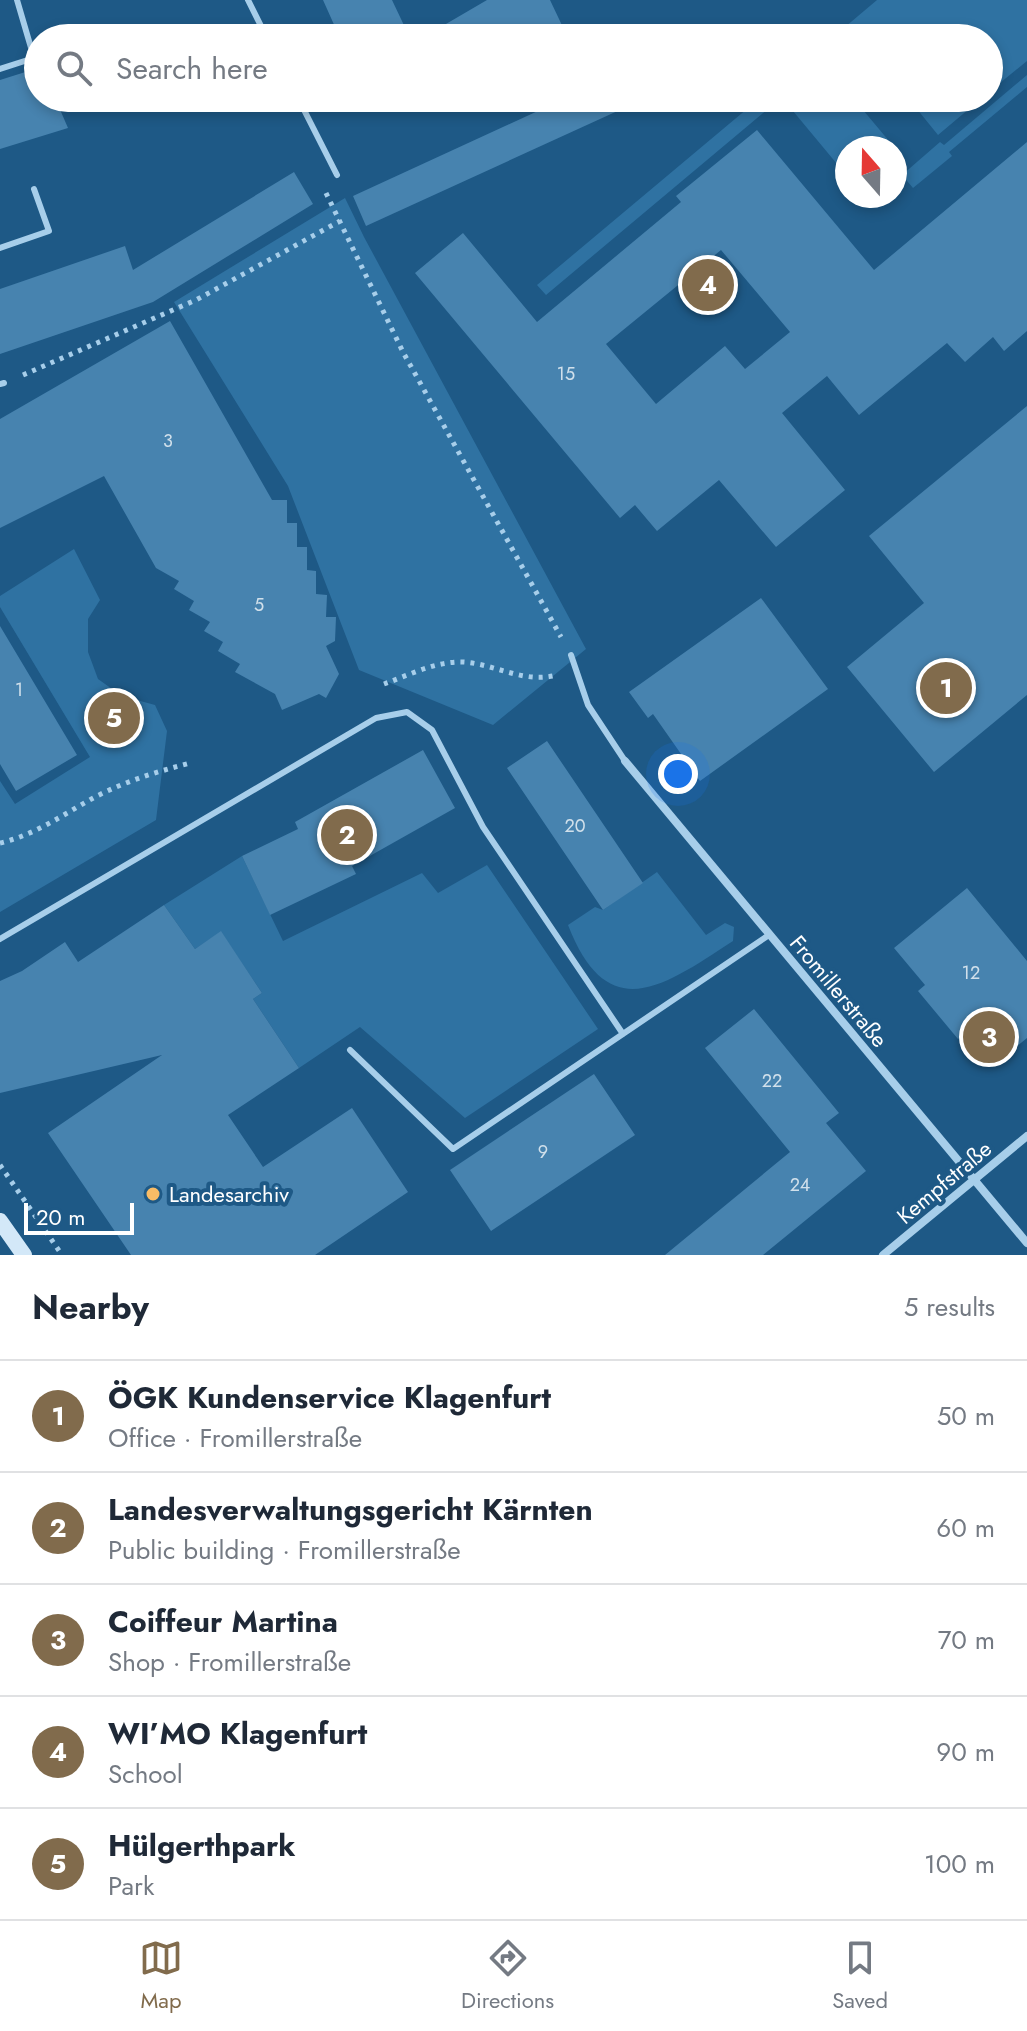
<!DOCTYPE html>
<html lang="en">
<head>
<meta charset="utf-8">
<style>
  :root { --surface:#fff; --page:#f2f2f3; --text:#1f2937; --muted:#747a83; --line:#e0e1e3; --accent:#816b4c }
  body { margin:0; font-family:Jost,sans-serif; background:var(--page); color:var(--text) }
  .compass { position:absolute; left:835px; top:136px; width:72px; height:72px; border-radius:50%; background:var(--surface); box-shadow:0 4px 12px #0003; rotate:340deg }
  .scale { position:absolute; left:24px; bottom:20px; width:110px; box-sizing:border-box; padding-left:8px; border:4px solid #fff; border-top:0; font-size:22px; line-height:28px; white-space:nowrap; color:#fff; -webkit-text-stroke:6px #1e5986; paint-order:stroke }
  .you { position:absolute; left:678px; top:774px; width:28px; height:28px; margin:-20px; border:6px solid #fff; border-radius:50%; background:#1a73e8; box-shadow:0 0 0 12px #1a73e833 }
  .badge { display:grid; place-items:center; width:52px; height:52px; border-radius:50%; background:var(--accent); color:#fff; font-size:26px; font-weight:700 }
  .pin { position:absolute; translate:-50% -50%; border:4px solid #fff; box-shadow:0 2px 8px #0006 }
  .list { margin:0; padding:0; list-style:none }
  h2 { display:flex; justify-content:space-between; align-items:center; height:104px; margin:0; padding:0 32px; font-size:34px }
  h2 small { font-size:26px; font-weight:400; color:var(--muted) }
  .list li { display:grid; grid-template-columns:52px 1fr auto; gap:24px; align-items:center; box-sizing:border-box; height:112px; padding:0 32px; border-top:2px solid var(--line) }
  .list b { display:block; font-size:30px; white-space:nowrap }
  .list p { margin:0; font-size:26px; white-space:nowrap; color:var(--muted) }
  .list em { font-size:26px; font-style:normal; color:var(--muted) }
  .icon { flex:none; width:44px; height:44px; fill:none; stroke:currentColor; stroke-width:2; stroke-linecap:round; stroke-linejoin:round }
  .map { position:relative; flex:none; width:1027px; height:1255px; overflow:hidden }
  .search { position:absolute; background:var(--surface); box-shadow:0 4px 12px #0003; left:24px; right:24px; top:24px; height:88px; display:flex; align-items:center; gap:20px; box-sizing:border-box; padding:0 28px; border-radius:44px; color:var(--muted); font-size:30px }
  .sheet { height:664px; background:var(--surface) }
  nav { display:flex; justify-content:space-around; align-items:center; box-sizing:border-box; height:112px; border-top:2px solid var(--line); background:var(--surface); font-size:22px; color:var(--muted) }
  nav a { display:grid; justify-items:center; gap:4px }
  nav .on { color:var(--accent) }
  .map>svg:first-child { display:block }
  .green { fill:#2f72a2 }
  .building { fill:#4783af; fill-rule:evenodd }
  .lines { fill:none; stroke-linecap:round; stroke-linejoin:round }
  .path { stroke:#a7ceea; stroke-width:5; stroke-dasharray:4 6; stroke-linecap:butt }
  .lane { stroke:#a7ceea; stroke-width:6 }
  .street { stroke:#a7ceea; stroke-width:8 }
  .secondary { stroke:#d3e8f8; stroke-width:16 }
  .poi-dot { fill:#f9bc66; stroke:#1e5986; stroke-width:3 }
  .labels { text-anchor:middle; stroke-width:8; stroke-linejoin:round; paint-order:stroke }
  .number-label { font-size:18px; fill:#d1e0eb }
  .street-label { font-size:22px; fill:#fff; stroke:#1e5986 }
  .poi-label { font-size:22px; fill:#fff; stroke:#1e5986; text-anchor:start }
</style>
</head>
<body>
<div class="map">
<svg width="1027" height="1255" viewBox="0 0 1027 1255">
  <rect width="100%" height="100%" fill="#1e5986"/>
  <!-- green -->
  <path class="green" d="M877,0h150v61l-38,31v-54h-131l-2,-2 -24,2z
    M1027,75v12l-78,65 3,4 -39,32 -11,-13 38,-33 4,3z
    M760,98h21l-235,197 -9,-10z
    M796,98h57l36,43 -8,7h-34v28l-59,-71z
    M908,98h74l-44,37z
    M345,198l19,39 222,412 -93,76 -134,-55 -71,-184 -114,-184z
    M74,549l26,51 -12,19v33l10,27 24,17 33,9 12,26 -11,89 -156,92v-131l15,23 75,-47 -90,-150v-11z
    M242,856l41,85 139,-68 16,20 49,-28 111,164 -133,89 -105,-91 -61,41 -46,-69 9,-6 -41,-61 -26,17 -31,-44z
    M657,872l49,63 19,-12 9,4 -1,14c-69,45 -125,87 -165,-16l27,-18 8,3z"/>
  <!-- building -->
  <path class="building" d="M323,0h69l18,38h-70z
    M487,0h63l18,38h-33l-2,-3 -6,3h-105z
    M38,68v30h17l13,30 -68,21v-69z
    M566,98h80l-280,128 -13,-30z
    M757,130l117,140 153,-128v189l-23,20 -11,-14 -28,25 -18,-19 -88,72 -32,-39 -45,37 63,77 -69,57 -57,-67 -62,51 -22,-26 -15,13 -205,-245 48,-40 74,89 144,-120 -5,-6zM721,250l69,82 -45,37 -20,-23 -69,58 -50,-60z
    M294,172l19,32 -160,98 -153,52v-65l125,-43 8,24z
    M170,321l102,179h15v23h10v24h10v23l9,1v23l11,1 -1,22h10l-1,24 -9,5 13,28 -13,24 -7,-4 -37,16 -7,-16 -40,-22 5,-8 -22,-13 5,-9 -19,-11 6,-9 -21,-12 5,-9 -20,-12 5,-8 -23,-13 -52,-92 -104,52v-109z
    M1027,406v289l-93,77 -87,-105 77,-64 -55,-67z
    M761,598l67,91 -128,92 -47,-67 -5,4 -19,-26z
    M0,626l77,129 -61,36 -16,-27z
    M547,741l96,142 -40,27 -96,-142z
    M423,750l32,58 -103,58 4,8 -86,41 -28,-59 56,-27 -3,-7z
    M967,888l60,73v77l-35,29 -27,-33 -7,5 -40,-48 7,-6 -31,-37z
    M164,905l31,44 26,-18 41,62 -9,6 46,69 -71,47 35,52 89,-59 56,84 -93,63h-184l-83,-122 114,-78 -162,38v-112l22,-10 43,-29 13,20z
    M754,1009l85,104 -13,10 40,48 -103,84h-98l125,-103 -85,-104z
    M594,1074l41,61 -144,96 -41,-61z"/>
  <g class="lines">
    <!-- path -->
    <path class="path" d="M326,193l77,159 158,285
      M23,375l173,-75 144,-79
      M384,684c25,-9 52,-23 79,-22 33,2 60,22 94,13
      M0,843c35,-8 64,-29 95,-46 31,-16 61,-25 95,-34
      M0,1165l62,90"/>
    <!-- lane -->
    <path class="lane" d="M248,0l19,38
      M0,69l34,-11 -17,-58
      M298,98l39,77
      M0,248l49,-17 -15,-42
      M0,384l4,-1
      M571,655l17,50 37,56
      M0,939l376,-221 31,-6 25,18 51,97 140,207
      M350,1050l103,99 316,-214"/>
    <!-- street -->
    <path class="street" d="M625,761l402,482
      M883,1255l144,-119"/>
    <!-- secondary -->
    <path class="secondary" d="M0,1221l24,34"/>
  </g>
  <!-- markers -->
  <circle class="poi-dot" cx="153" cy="1194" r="8"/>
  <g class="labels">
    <!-- number labels -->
    <g class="number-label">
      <text x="566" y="380">15</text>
      <text x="168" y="447">3</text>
      <text x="259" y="611">5</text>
      <text x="19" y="696">1</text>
      <text x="575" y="832">20</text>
      <text x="971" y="979">12</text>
      <text x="772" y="1087">22</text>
      <text x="543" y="1158">9</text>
      <text x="800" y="1191">24</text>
    </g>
    <!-- street labels -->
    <g class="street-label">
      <text transform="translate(839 991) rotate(50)" y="8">Fromillerstraße</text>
      <text transform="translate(944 1182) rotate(-40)" y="8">Kempfstraße</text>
    </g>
    <!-- poi labels -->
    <g class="poi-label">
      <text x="169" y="1202">Landesarchiv</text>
    </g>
  </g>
</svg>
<svg class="compass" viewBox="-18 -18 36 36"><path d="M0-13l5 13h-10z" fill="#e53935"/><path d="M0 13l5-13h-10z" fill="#747a83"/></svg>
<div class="scale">20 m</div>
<div class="you"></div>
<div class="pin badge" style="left:946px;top:688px">1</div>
<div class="pin badge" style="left:347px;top:835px">2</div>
<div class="pin badge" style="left:989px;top:1037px">3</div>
<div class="pin badge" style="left:708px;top:285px">4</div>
<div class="pin badge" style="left:114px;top:718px">5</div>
<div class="search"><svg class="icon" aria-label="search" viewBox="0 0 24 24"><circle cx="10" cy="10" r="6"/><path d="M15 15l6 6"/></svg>Search here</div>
</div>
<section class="sheet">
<h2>Nearby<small>5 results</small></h2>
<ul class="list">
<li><span class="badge">1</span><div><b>ÖGK Kundenservice Klagenfurt</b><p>Office · Fromillerstraße</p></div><em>50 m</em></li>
<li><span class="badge">2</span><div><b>Landesverwaltungsgericht Kärnten</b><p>Public building · Fromillerstraße</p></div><em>60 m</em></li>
<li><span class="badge">3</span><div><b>Coiffeur Martina</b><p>Shop · Fromillerstraße</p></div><em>70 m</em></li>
<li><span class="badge">4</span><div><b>WI’MO Klagenfurt</b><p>School</p></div><em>90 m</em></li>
<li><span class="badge">5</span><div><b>Hülgerthpark</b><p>Park</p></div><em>100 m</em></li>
</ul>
</section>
<nav>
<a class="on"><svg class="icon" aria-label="map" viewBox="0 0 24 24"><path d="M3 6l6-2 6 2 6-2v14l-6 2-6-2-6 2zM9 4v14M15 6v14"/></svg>Map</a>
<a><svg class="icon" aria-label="directions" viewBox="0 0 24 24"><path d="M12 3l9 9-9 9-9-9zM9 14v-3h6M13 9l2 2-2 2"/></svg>Directions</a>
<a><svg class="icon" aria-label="saved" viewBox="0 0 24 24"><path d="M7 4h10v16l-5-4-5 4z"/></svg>Saved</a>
</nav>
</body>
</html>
